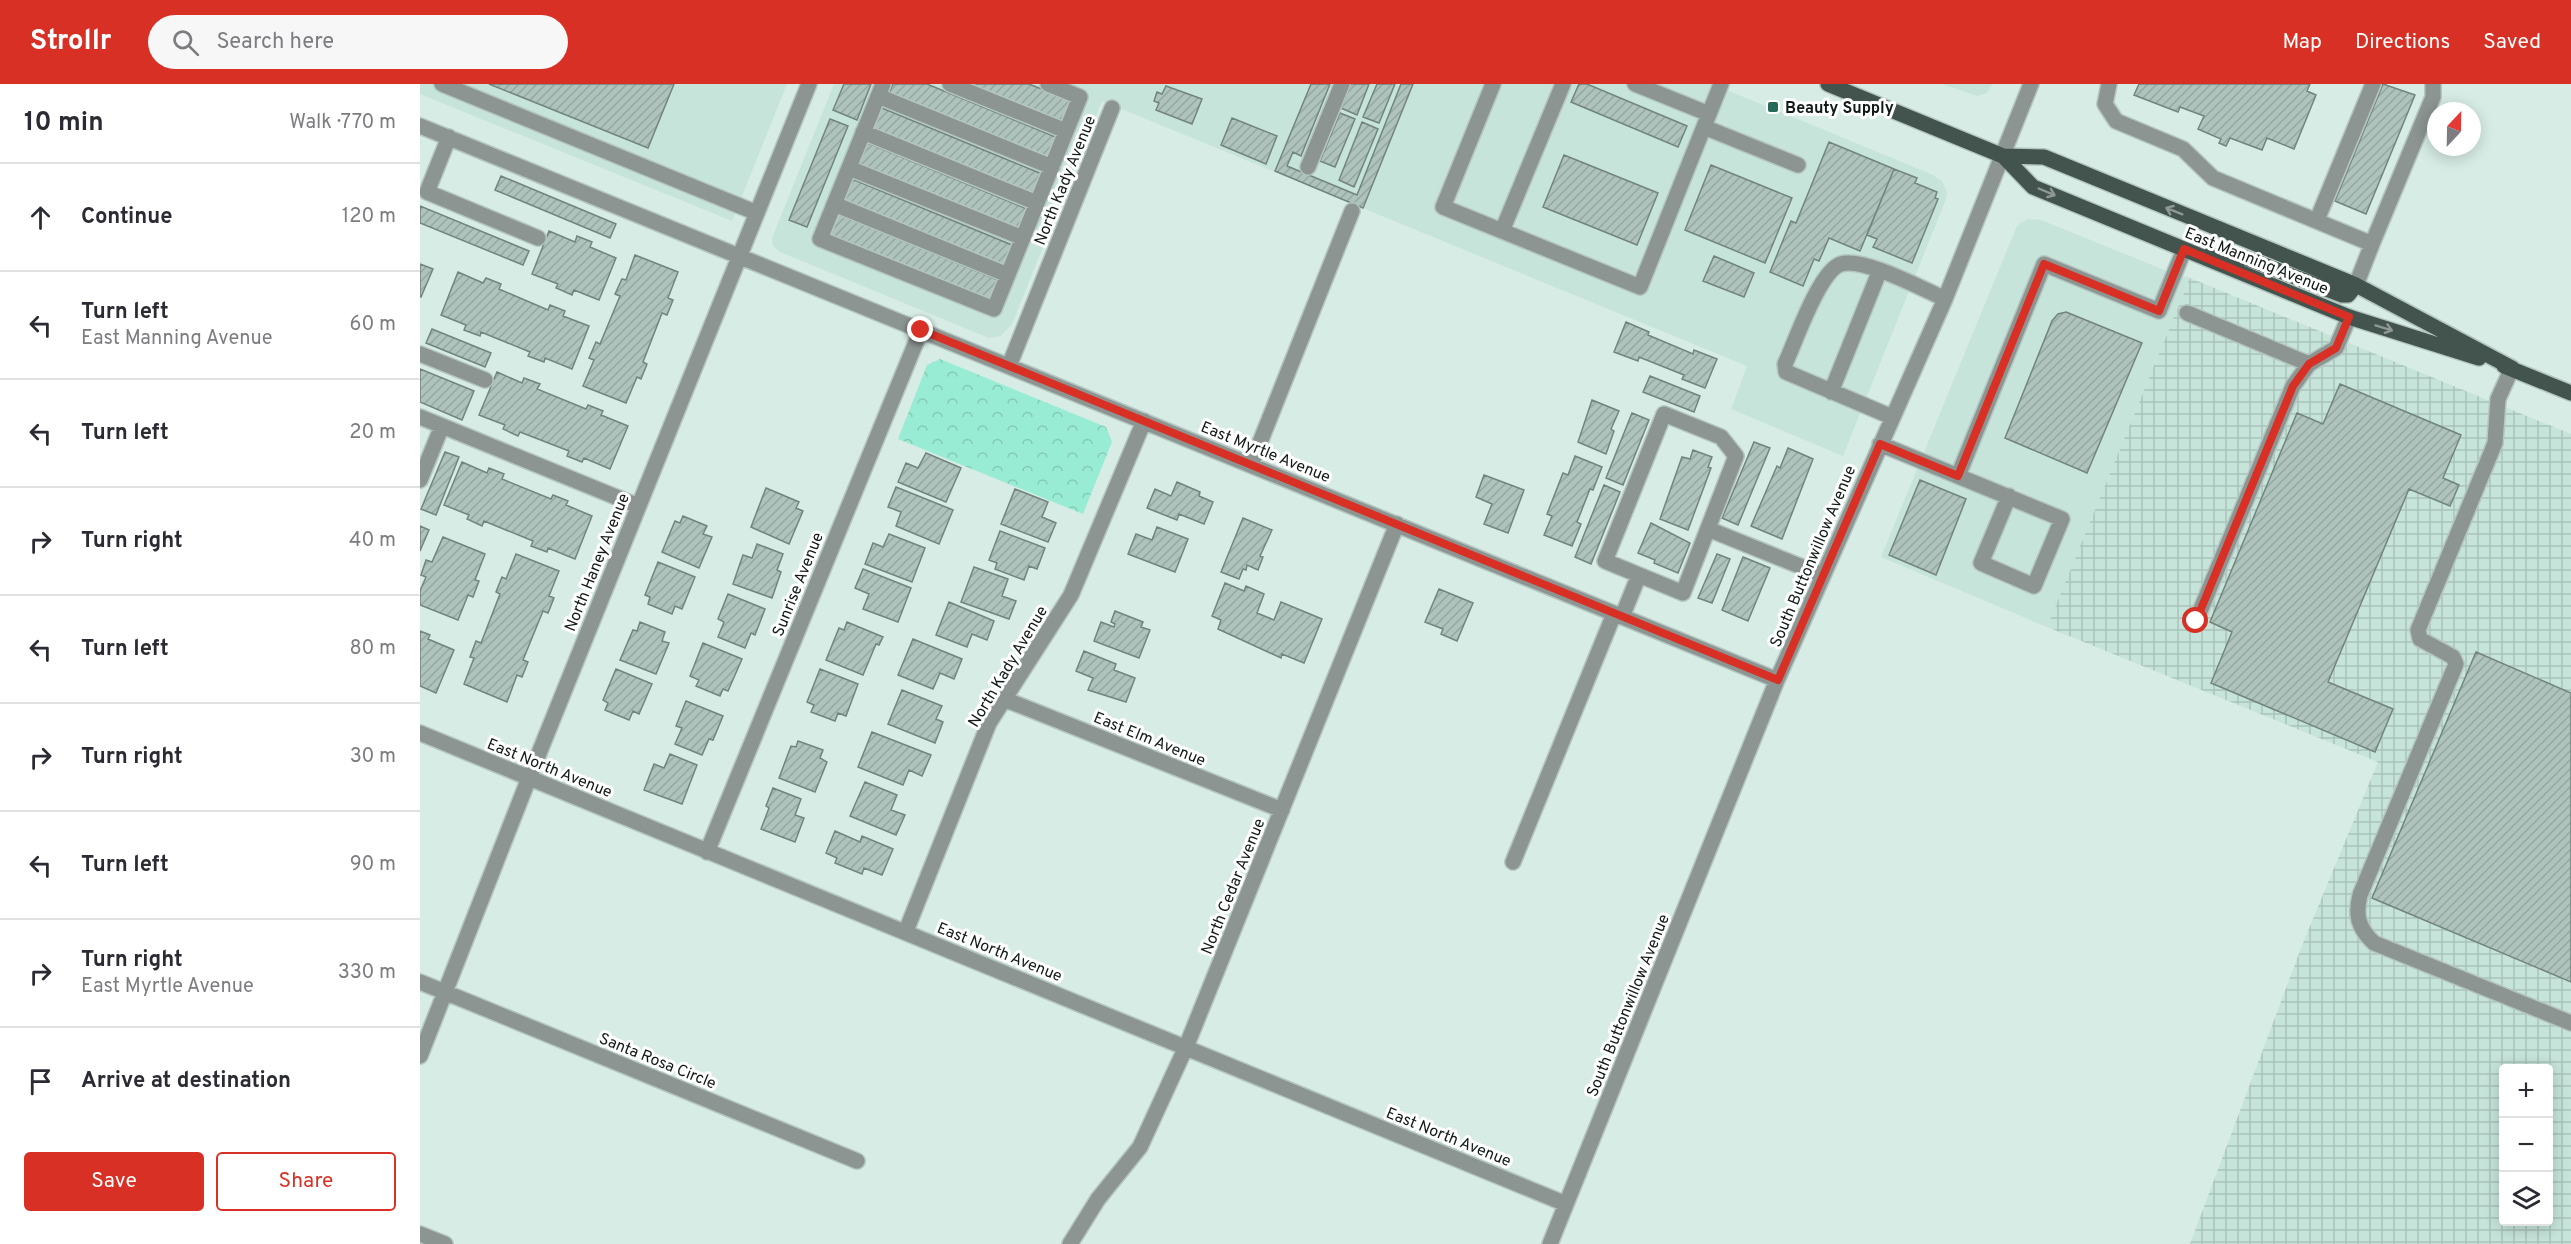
<!DOCTYPE html>
<html lang="en">
<head>
<meta charset="utf-8">
<style>
  :root { --surface:#fff; --page:#f7f7f7; --text:#2b2b33; --muted:#7c7c81; --line:#e1e1e2; --accent:#d93025 }
  body { margin:0; font-family:Overpass,sans-serif; background:var(--page); color:var(--text) }
  .controls { position:absolute; right:18px; bottom:18px; display:grid; overflow:hidden; border-radius:6px; box-shadow:0 3px 15px #0003 }
  .controls button { width:54px; height:54px; display:grid; place-items:center; padding:0; border:0; border-bottom:2px solid var(--line); background:var(--surface); color:var(--text); font:30px sans-serif }
  .compass { position:absolute; left:2007px; top:18px; width:54px; height:54px; border-radius:50%; background:var(--surface); box-shadow:0 3px 15px #0003; rotate:22deg }
  .stop { position:absolute; width:18px; height:18px; margin:-14px; border:4px solid #d93025; border-radius:50%; background:#fff }
  .stop.end { background:#d93025; border-color:#fff; box-shadow:0 2px 6px #0008 }
  .list { margin:0; padding:0; list-style:none }
  h2 { display:flex; justify-content:space-between; align-items:center; height:78px; margin:0; padding:0 24px; font-size:26px }
  h2 small { font-size:20px; font-weight:400; color:var(--muted) }
  .list li { display:grid; grid-template-columns:39px 1fr auto; gap:18px; align-items:center; box-sizing:border-box; height:108px; padding:0 24px; border-top:2px solid var(--line) }
  .list b { display:block; font-size:22px; white-space:nowrap }
  .list p { margin:0; font-size:20px; white-space:nowrap; color:var(--muted) }
  .list em { font-size:20px; font-style:normal; color:var(--muted) }
  .actions { display:flex; gap:12px; padding:18px 24px }
  .actions a { flex:1; padding:14px 0; border:2px solid var(--accent); border-radius:6px; text-align:center; font-size:21px; color:var(--accent) }
  .actions .main { background:var(--accent); color:#fff }
  .icon { flex:none; width:33px; height:33px; fill:none; stroke:currentColor; stroke-width:2; stroke-linecap:round; stroke-linejoin:round }
  .map { position:relative; flex:none; width:2151px; height:1160px; overflow:hidden }
  header { display:flex; align-items:center; gap:36px; box-sizing:border-box; height:84px; padding:0 30px; background:var(--accent); color:#fff }
  header strong { font-size:28px }
  nav { display:flex; gap:33px; margin-inline-start:auto; font-size:21px }
  .search { width:420px; height:54px; background:var(--page); display:flex; align-items:center; gap:15px; box-sizing:border-box; padding:0 21px; border-radius:33px; color:var(--muted); font-size:22px }
  main { display:flex }
  aside { flex:1; background:var(--surface) }
  .map>svg:first-child { display:block }
  .built { fill:#c6e4da }
  .industrial { fill:url(#industrial-grid); fill-rule:evenodd }
  .park { fill:url(#park-crowns) }
  .building { fill:url(#building-hatch); stroke:#71857e; stroke-width:1.5 }
  .lines { fill:none; stroke-linecap:round; stroke-linejoin:round }
  .minor-casing { stroke:#b4c6c0; stroke-width:18 }
  .major-casing { stroke:#b4c6c0; stroke-width:18 }
  .minor { stroke:#8c9592; stroke-width:15 }
  .major { stroke:#43534e; stroke-width:15 }
  .oneway { stroke:#8e9895 }
  .route { stroke:#d93025; stroke-width:8 }
  .poi-dot { fill:#276959; stroke:#fff; stroke-width:2 }
  .labels { text-anchor:middle; stroke-width:6; stroke-linejoin:round; paint-order:stroke }
  .poi-label { font-size:16px; font-weight:bold; fill:#121a17; stroke:#fff; text-anchor:start }
  .street-label { font-size:16px; fill:#121a17; stroke:#fff }
</style>
</head>
<body>
<header>
<strong>Strollr</strong>
<div class="search"><svg class="icon" aria-label="search" viewBox="0 0 24 24"><circle cx="10" cy="10" r="6"/><path d="M15 15l6 6"/></svg>Search here</div>
<nav><a>Map</a><a>Directions</a><a>Saved</a></nav>
</header>
<main>
<aside>
<h2>10 min<small>Walk · 770 m</small></h2>
<ul class="list">
<li><svg class="icon" aria-label="ahead" viewBox="0 0 24 24"><path d="M12 20V5M6 11l6-6 6 6"/></svg><div><b>Continue</b></div><em>120 m</em></li>
<li><svg class="icon" aria-label="left" viewBox="0 0 24 24"><path d="M17 20v-9H6M10 6l-5 5 5 5"/></svg><div><b>Turn left</b><p>East Manning Avenue</p></div><em>60 m</em></li>
<li><svg class="icon" aria-label="left" viewBox="0 0 24 24"><path d="M17 20v-9H6M10 6l-5 5 5 5"/></svg><div><b>Turn left</b></div><em>20 m</em></li>
<li><svg class="icon" aria-label="right" viewBox="0 0 24 24"><path d="M7 20v-9h11M14 6l5 5-5 5"/></svg><div><b>Turn right</b></div><em>40 m</em></li>
<li><svg class="icon" aria-label="left" viewBox="0 0 24 24"><path d="M17 20v-9H6M10 6l-5 5 5 5"/></svg><div><b>Turn left</b></div><em>80 m</em></li>
<li><svg class="icon" aria-label="right" viewBox="0 0 24 24"><path d="M7 20v-9h11M14 6l5 5-5 5"/></svg><div><b>Turn right</b></div><em>30 m</em></li>
<li><svg class="icon" aria-label="left" viewBox="0 0 24 24"><path d="M17 20v-9H6M10 6l-5 5 5 5"/></svg><div><b>Turn left</b></div><em>90 m</em></li>
<li><svg class="icon" aria-label="right" viewBox="0 0 24 24"><path d="M7 20v-9h11M14 6l5 5-5 5"/></svg><div><b>Turn right</b><p>East Myrtle Avenue</p></div><em>330 m</em></li>
<li><svg class="icon" aria-label="arrive" viewBox="0 0 24 24"><path d="M6 21V4h12l-3 4 3 4H6"/></svg><div><b>Arrive at destination</b></div></li>
</ul>
<div class="actions"><a class="main">Save</a><a>Share</a></div>
</aside>
<div class="map">
<svg width="2151" height="1160" viewBox="0 0 2151 1160">
  <defs>
    <pattern id="industrial-grid" width="8" height="8" patternUnits="userSpaceOnUse" patternTransform="scale(1.5)"><rect width="8" height="8" fill="#c6e4da"/><path d="M0 4h8M4 0v8" fill="none" stroke="#a9c3ba"/></pattern>
    <pattern id="park-crowns" width="20" height="18" patternUnits="userSpaceOnUse" patternTransform="scale(1.5)"><rect width="20" height="18" fill="#99ecd4"/><path d="M2 6a3 3 0 1 1 6 0M12 15a3 3 0 1 1 6 0" fill="none" stroke="#83cab5"/></pattern>
    <pattern id="building-hatch" width="6" height="6" patternUnits="userSpaceOnUse" patternTransform="scale(1.5)"><rect width="6" height="6" fill="#aec3bc"/><path d="M-1 1l2-2M0 6l6-6M5 7l2-2" fill="none" stroke="#95a7a1"/></pattern>
  </defs>
  <rect width="100%" height="100%" fill="#d7ece5"/>
  <!-- built -->
  <path class="built" d="M0,0h367l-55,137 -312,-127z
    M414,0h878l219,90 11,7 5,11 -1,7 -103,257 -112,-47 16,-43 -645,-265 -90,223 -11,12 -12,2 -209,-86 -7,-6 -1,-8z
    M1522,0h50l-5,9 -10,3z
    M1608,135l13,1 121,49 28,9 -143,349 -166,-70 135,-329 4,-5z"/>
  <!-- industrial -->
  <path class="industrial" d="M1770,194l381,156v810h-381l113,-301 75,-181 -331,-135zM2084,984h44v154h-44z"/>
  <!-- park -->
  <path class="park" d="M520,275l166,68 6,15 -29,72 -185,-75 29,-74z"/>
  <!-- building -->
  <path class="building" d="M69,0h185l-26,64z
    M424,0h27l-14,36 -24,-10z
    M473,0h34l131,54 -9,20 -160,-65z
    M550,0h59l43,17 -9,21z
    M891,0h19l-29,72 -8,-4 -6,14 70,29 44,-111h12l-50,124 -88,-37z
    M931,0h18l-12,31 -16,-7z
    M957,0h18l-16,39 -16,-6z
    M1159,0h8l100,42 -9,21 -107,-45z
    M1719,0h171l-3,7 9,4 -22,54 -27,-11 -5,12 -32,-12 -4,8 -7,-3 2,-4 -23,-10 6,-13 -24,-9 -2,5 -44,-17z
    M1963,0l32,11 -49,119 -31,-13z
    M746,2l36,13 -10,25 -36,-14 3,-7 -5,-2 3,-9 5,2z
    M462,24l160,66 -8,20 -161,-65z
    M920,29l15,6 -20,48 -15,-6z
    M812,34l45,18 -11,28 -45,-19z
    M410,35l18,7 -41,101 -18,-7z
    M942,38l16,7 -24,58 -15,-7z
    M1409,58l65,27 -34,82 -31,-13 -10,23 -5,-2 -11,27 -33,-14 21,-51 5,2z
    M448,59l159,66 -8,21 -160,-66z
    M1144,71l94,38 -21,52 -94,-38z
    M1291,81l81,33 -27,65 -80,-33z
    M1474,85l23,9 -2,5 22,9 -2,6 3,1 -26,64 -39,-16 4,-8 -10,-4z
    M81,92l115,48 -6,14 -115,-48z
    M432,95l160,66 -8,21 -160,-66z
    M0,122l109,45 -6,14 -103,-42z
    M418,130l160,66 -9,21 -160,-66z
    M129,147l26,11 2,-6 15,6 -2,5 26,11 -17,42 -25,-10 -2,5 -16,-7 2,-4 -26,-10z
    M215,171l43,17 -10,26 5,2 -6,15 -5,-2 -19,49 4,2 -6,15 -4,-2 -11,26 -43,-17 11,-26 -5,-2 7,-16 4,2 20,-48 -5,-2 7,-15 4,1z
    M1294,172l40,17 -10,24 -41,-16z
    M0,180l13,5 -12,28 -1,-1z
    M38,188l25,11 3,-5 15,6 -2,5 49,21 2,-5 15,6 -2,5 26,10 -17,43 -27,-11 -1,4 -16,-6 2,-4 -49,-20 -1,4 -16,-6 2,-5 -25,-10z
    M1646,228l76,31 -55,130 -82,-35 47,-117 6,-7z
    M1206,238l23,10 -1,3 45,19 1,-4 23,9 -12,29 -23,-9 2,-4 -45,-18 -1,4 -24,-9z
    M12,245l59,24 -6,14 -59,-24z
    M0,285l54,22 -12,29 -42,-18z
    M77,288l25,11 2,-5 16,6 -3,5 49,20 2,-4 15,6 -2,4 27,11 -18,43 -26,-11 -2,4 -15,-6 2,-5 -49,-19 -2,4 -15,-7 2,-4 -26,-10z
    M1230,292l50,20 -6,16 -51,-20z
    M1920,300l121,51 -18,43 16,7 -9,21 -41,-17 -81,193 65,27 -18,43 -164,-69 21,-51 -22,-10 87,-209 26,11z
    M1172,316l27,11 -8,18 3,2 -8,23 -28,-12z
    M1212,329l17,7 -26,65 -17,-7z
    M1334,358l16,6 -32,77 -16,-7z
    M1368,364l25,11 -31,80 -31,-13 26,-60 3,2z
    M1273,366l19,7 -4,10 3,1 -23,62 -28,-11 22,-62 8,2z
    M25,368l14,5 -23,58 -15,-6z
    M506,369l35,15 -15,34 -48,-20 8,-19 12,5z
    M1155,372l27,11 -9,23 -3,-1 -13,33 4,2 -9,22 -28,-11 8,-19 -5,-2 16,-41 5,2z
    M42,378l25,11 2,-5 15,6 -2,5 49,20 2,-4 15,6 -2,4 26,11 -17,43 -27,-11 -1,4 -16,-6 2,-5 -49,-20 -2,5 -15,-7 2,-4 -25,-10z
    M1064,391l40,15 -16,43 -24,-9 8,-20 -16,-7z
    M1500,396l46,19 -30,76 -47,-20z
    M757,398l23,10 -1,4 14,6 -9,22 -25,-10 -2,6 -30,-12 8,-19 16,7z
    M1184,401l16,7 -29,72 -16,-7z
    M476,403l57,23 -14,34 -43,-18 5,-14 -13,-5z
    M346,404l33,14 -3,6 7,3 -14,33 -38,-17z
    M595,405l33,13 -6,15 14,6 -8,19 -47,-18z
    M263,432l24,10 -4,8 9,3 -13,31 -37,-16 13,-31 5,2z
    M823,434l29,12 -12,26 3,1 -5,13 -11,-5 -1,5 -3,-1 -4,10 -18,-7z
    M1231,439l39,20 -12,30 -24,-10 1,-3 -17,-7z
    M0,442l9,4 -9,21z
    M737,443l31,12 -13,33 -47,-18 8,-20 16,6z
    M580,447l45,17 -8,21 -8,-3 -5,14 -29,-11 2,-6 -8,-3z
    M469,450l36,14 -13,34 -47,-18 8,-21 10,4z
    M23,453l42,17 -10,26 4,1 -6,16 -5,-2 -10,25 -38,-15v-14l6,-14 -5,-2 5,-15 6,2z
    M337,460l26,10 -6,16 4,2 -9,26 -39,-14 10,-29 9,3z
    M96,470l43,17 -10,25 5,2 -6,15 -5,-2 -20,49 5,2 -6,15 -5,-2 -10,27 -43,-18 10,-26 -4,-1 6,-16 5,2 19,-49 -4,-2 6,-15 4,2z
    M1297,470l13,5 -18,44 -14,-5z
    M1323,473l27,11 -22,53 -26,-11z
    M238,478l37,15 -13,32 -7,-3 -3,8 -24,-10 2,-7 -5,-2z
    M554,483l34,12 -6,17 14,5 -7,18 -48,-17z
    M443,485l48,19 -13,34 -35,-13 6,-15 -14,-6z
    M805,499l19,8 2,-5 18,8 -7,19 17,7 7,-18 41,17 -18,44 -22,-9 -1,4 -63,-29 3,-9 -9,-4z
    M1019,505l34,14 -16,38 -16,-7 2,-5 -18,-7z
    M308,510l37,15 -10,26 -4,-2 -6,15 -27,-11 6,-15 -6,-3z
    M529,518l45,19 -7,19 -15,-6 -5,13 -31,-12z
    M695,527l28,11 -2,5 9,3 -11,28 -45,-17 7,-19 13,5 1,-3 -4,-2z
    M220,538l25,10 -3,9 7,2 -13,31 -36,-14 13,-30 4,1z
    M427,538l36,15 -4,8 -3,-1 -13,31 -37,-15 13,-32 5,2z
    M0,547l10,4 -2,4 26,11 -18,43 -16,-7z
    M493,555l49,20 -8,20 -14,-6 -7,16 -35,-14z
    M283,559l39,16 -14,32 -5,-2 -3,7 -24,-10 3,-6 -9,-4z
    M664,567l32,13 -2,6 21,8 -9,24 -38,-12 5,-12 -17,-7z
    M2056,568l95,41v289l-199,-84z
    M196,585l36,15 -13,30 -6,-3 -4,9 -24,-10 3,-7 -5,-3z
    M400,585l38,15 -12,32 -8,-3 -3,8 -24,-9 3,-7 -7,-3z
    M482,606l40,16 -6,13 7,3 -8,21 -47,-19z
    M266,617l37,15 -10,24 -4,-1 -7,16 -27,-11 7,-16 -6,-2z
    M452,648l59,23 -9,21 -13,-6 -6,15 -45,-18z
    M378,657l25,9 -3,8 7,4 -12,30 -36,-14 12,-32 5,1z
    M250,670l27,11 -15,39 -38,-14 10,-26 10,4z
    M445,698l32,13 -6,15 14,5 -9,20 -46,-19z
    M353,704l28,11 -6,16 9,3 -9,24 -34,-13 8,-21 -3,-2z
    M415,747l25,11 2,-6 31,13 -11,26 -18,-7 -2,6 -27,-11 2,-5 -11,-5z"/>
  <g class="lines">
    <!-- minor casing -->
    <g class="minor-casing">
      <path id="minor" d="M22,0l315,129
        M463,0l-63,155 174,70 86,-212 -32,-13
        M530,0l116,47
        M1073,0l-50,123 197,80 81,-203
        M1215,0l74,30
        M1689,0l-4,20 11,17 67,28 30,29 159,66 -16,41
        M458,12l174,71
        M0,42l1357,554
        M1284,43l94,38
        M443,48l174,71
        M29,53l-22,55 111,46
        M888,83l34,-83
        M429,84l174,70
        M414,120l174,71
        M1897,136l56,-136
        M1082,147l61,-147
        M1952,160l61,-147v-13
        M1767,229l122,51
        M0,270l65,26
        M589,282l103,-258
        M2092,284l-14,31 -3,44 -77,187 2,9 33,18 3,7 -96,231c-5,20 -2,33 14,48l197,80
        M1411,308l49,-122
        M0,333l218,89
        M1472,333l-106,-45 -1,-8c10,-21 34,-93 56,-100 22,-7 82,25 104,35
        M1460,360c61,25 122,50 182,75l-28,67 -53,-23 28,-67
        M831,381l101,-254
        M1538,392l86,-212 115,47 25,-61
        M0,396l22,-54
        M1288,445l114,46
        M1202,533l17,-42 -34,-14 59,-147 57,23 15,19 -53,137 -44,-18
        M1776,537l97,-235 16,-22 27,-16 13,-31
        M584,615l278,111
        M0,649l1146,471
        M287,768l214,-522
        M1093,778l101,-248
        M486,847l83,-208 82,-128 73,-174
        M0,898l437,179
        M0,972l109,-278 280,-694
        M0,1150l25,10
        M650,1160l28,-45 42,-52 46,-100 211,-523
        M1130,1160l227,-564 168,-381 86,-215"/>
    </g>
    <!-- major casing -->
    <g class="major-casing">
      <path id="major" d="M1408,0l175,72 41,1 312,128 156,83
        M1583,72l30,31 316,130 130,41
        M1790,171l36,3 96,37h6l8,-10
        M2084,282l67,27"/>
    </g>
    <!-- minor -->
    <use href="#minor" class="minor"/>
    <!-- major -->
    <use href="#major" class="major"/>
  </g>
  <!-- one-way arrows -->
  <defs><path id="oneway-shaft" d="M-6 0H5M1.5-3L5.5 0L1.5 3" fill="none" stroke-width="1.6" stroke-linecap="round" stroke-linejoin="round" transform="scale(1.5)"/></defs>
  <g class="oneway">
    <use href="#oneway-shaft" transform="translate(1627 108) rotate(23)"/>
    <use href="#oneway-shaft" transform="translate(1754 127) rotate(-158)"/>
    <use href="#oneway-shaft" transform="translate(1964 244) rotate(17)"/>
  </g>
  <g class="lines">
    <!-- route -->
    <path class="route" d="M501,246l857,350 102,-236 78,32 86,-212 115,47 25,-62 165,68 -13,31 -27,16 -16,22 -97,235"/>
  </g>
  <!-- markers -->
  <rect class="poi-dot" x="1347" y="17" width="12" height="12" rx="3"/>
  <g class="labels">
    <!-- poi labels -->
    <g class="poi-label">
      <text x="1365" y="29">Beauty Supply</text>
    </g>
    <!-- street labels -->
    <g class="street-label">
      <text transform="translate(644 96) rotate(-68)" y="6">North Kady Avenue</text>
      <text transform="translate(1837 176) rotate(22)" y="6">East Manning Avenue</text>
      <text transform="translate(846 367) rotate(22)" y="6">East Myrtle Avenue</text>
      <text transform="translate(1392 472) rotate(-67)" y="6">South Buttonwillow Avenue</text>
      <text transform="translate(176 478) rotate(-68)" y="6">North Haney Avenue</text>
      <text transform="translate(377 500) rotate(-68)" y="6">Sunrise Avenue</text>
      <text transform="translate(587 582) rotate(-59)" y="6">North Kady Avenue</text>
      <text transform="translate(730 654) rotate(22)" y="6">East Elm Avenue</text>
      <text transform="translate(130 683) rotate(22)" y="6">East North Avenue</text>
      <text transform="translate(812 802) rotate(-68)" y="6">North Cedar Avenue</text>
      <text transform="translate(580 867) rotate(22)" y="6">East North Avenue</text>
      <text transform="translate(1207 921) rotate(-68)" y="6">South Buttonwillow Avenue</text>
      <text transform="translate(238 976) rotate(22)" y="6">Santa Rosa Circle</text>
      <text transform="translate(1029 1052) rotate(22)" y="6">East North Avenue</text>
    </g>
  </g>
</svg>
<div class="controls">
<button>+</button>
<button>−</button>
<button><svg class="icon" aria-label="layers" viewBox="0 0 24 24"><path d="M12 4l9 5-9 5-9-5zM3 14l9 5 9-5"/></svg></button>
</div>
<svg class="compass" viewBox="-18 -18 36 36"><path d="M0-13l5 13h-10z" fill="#e53935"/><path d="M0 13l5-13h-10z" fill="#7c7c81"/></svg>
<div class="stop" style="left:1776px;top:537px"></div>
<div class="stop end" style="left:501px;top:246px"></div>
</div>
</main>
</body>
</html>
